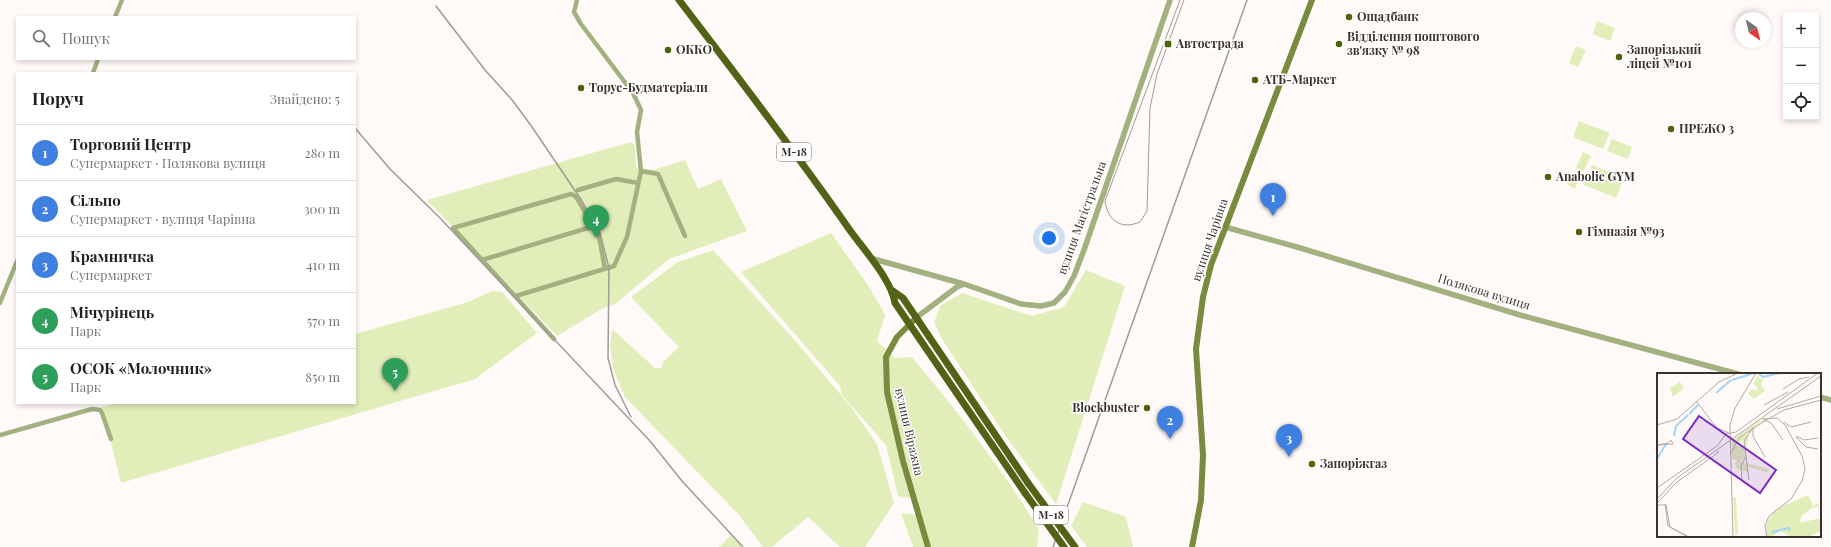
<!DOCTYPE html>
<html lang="uk">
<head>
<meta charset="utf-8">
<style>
  :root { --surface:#fff; --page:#f2f2f2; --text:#222; --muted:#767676; --line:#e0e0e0; --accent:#d93025 }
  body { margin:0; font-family:"Playfair Display",serif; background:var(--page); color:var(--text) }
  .controls { position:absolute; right:12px; top:12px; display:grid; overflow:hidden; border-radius:0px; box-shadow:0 2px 6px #0003 }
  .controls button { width:36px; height:36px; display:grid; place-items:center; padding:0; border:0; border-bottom:1px solid var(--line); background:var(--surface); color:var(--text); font:20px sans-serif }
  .compass { position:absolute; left:1735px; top:12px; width:36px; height:36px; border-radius:50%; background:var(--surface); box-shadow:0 2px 6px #0003; rotate:145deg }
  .you { position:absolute; left:1049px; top:238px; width:14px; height:14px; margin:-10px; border:3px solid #fff; border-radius:50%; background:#1a73e8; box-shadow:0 0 0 6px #1a73e833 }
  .badge { display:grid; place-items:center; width:26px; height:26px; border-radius:50%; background:var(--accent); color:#fff; font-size:13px; font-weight:700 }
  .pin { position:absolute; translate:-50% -33px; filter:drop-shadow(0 1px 2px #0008) }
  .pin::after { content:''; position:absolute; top:21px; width:14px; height:12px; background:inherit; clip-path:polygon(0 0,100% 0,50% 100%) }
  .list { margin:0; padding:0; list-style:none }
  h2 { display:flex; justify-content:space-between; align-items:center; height:52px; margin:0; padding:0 16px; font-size:17px }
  h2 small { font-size:13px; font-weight:400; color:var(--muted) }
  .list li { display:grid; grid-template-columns:26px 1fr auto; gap:12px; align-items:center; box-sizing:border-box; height:56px; padding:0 16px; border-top:1px solid var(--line) }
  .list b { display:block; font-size:15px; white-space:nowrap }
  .list p { margin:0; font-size:13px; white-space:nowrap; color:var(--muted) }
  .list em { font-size:13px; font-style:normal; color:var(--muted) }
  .icon { flex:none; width:22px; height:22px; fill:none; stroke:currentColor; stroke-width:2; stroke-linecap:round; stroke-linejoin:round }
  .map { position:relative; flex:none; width:1831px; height:547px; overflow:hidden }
  .search { position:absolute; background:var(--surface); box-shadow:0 2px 6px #0003; left:16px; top:16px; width:340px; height:44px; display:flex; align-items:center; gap:10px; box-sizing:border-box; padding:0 14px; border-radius:0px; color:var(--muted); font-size:15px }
  .panel { position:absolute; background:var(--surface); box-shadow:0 2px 6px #0003; left:16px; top:72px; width:340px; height:332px; border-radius:0px }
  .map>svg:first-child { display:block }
  .green { fill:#e1eeb9 }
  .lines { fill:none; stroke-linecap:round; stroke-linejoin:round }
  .minor { stroke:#a3b07f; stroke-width:4.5 }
  .tertiary { stroke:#a3b07f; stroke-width:5.5 }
  .secondary { stroke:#7a8b3f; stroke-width:6 }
  .trunk { stroke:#546218; stroke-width:7 }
  .tram { stroke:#a19a96; stroke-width:1 }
  .rail { stroke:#a19a96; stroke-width:1.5 }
  .trunk-bridge { stroke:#546218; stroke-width:7 }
  .poi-dot { fill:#4f630d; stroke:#fff; stroke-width:1.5 }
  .labels { text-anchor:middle; stroke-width:3; stroke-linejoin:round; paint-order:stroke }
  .shield { fill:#fff; stroke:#766f6b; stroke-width:1 }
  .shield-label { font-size:11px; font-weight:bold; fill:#3b312c }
  .poi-label { font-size:12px; font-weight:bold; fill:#3b312c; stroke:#fff; text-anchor:start }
  .street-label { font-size:12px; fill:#3b312c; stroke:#fff }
  .inset-river { fill:none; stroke:#a4d3fa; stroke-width:2 }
  .inset-road { fill:none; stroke:#b1aaa6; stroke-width:1 }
  .view { fill:#7b2cbf; fill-opacity:0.15; stroke:#7b2cbf; stroke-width:2 }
  .inset-edge { fill:none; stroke:#3b312c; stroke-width:2 }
</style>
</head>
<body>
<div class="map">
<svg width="1831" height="547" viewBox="0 0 1831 547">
  <rect width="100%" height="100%" fill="#fffaf7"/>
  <!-- green -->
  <path class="green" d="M1597,21l18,7 -5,13 -17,-7z
    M1576,46l10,4 -8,17 -9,-4z
    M1579,121l31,12 -7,16 -30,-12z
    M1612,139l20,8 -4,12 -21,-8z
    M631,142l4,4 1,22 17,2 32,-10 13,29 23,-10 26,52 -78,28 -54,45 -12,4 -46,28 -130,-136z
    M1583,152l8,4 -8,16 -7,-4z
    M1592,165l32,13 -8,20 -32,-13z
    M1569,172l11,4 -5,13 -8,-5v-4z
    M831,233l37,52 17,30 -8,26 18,17 17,-1c46,55 90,111 127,173l-2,17h-124l-12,-34 17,2 -4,-16 -16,-3 -12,-51 -44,-50 -2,-9 -99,-114z
    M713,250l86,95 52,62 26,37 17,59 -29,44h-25l-32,-30 -36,30h-9l-24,-32 -114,-118 -12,-28 -3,-24 2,-16 43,39h7l1,-6 16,-15 -48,-50 47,-35z
    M1086,270l39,16 -69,218 -52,-70 -62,-95 -8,-17 7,-17 21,-12 70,23 32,-9z
    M492,291l10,1 35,41 -62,46 -354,104 -19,-76 15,-4h238v-69l113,-32z
    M1083,502l43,15 7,30h-46l-16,-21z
    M731,535l12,12h-24z"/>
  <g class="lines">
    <!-- minor -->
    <path class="minor" d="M115,17l7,-17
      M93,73l5,-14
      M641,171l17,3 27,62
      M578,190l38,-11 22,4
      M482,260l109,-33
      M516,296l98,-30 13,-29 14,-66 -4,-39 4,-22 -8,-17 -52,-69 -7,-12 3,-12
      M0,303l17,-42
      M554,339l-101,-111 118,-34 4,2 3,4 21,36 6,33
      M0,435l92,-26 8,1 2,3 9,26"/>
    <!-- tertiary -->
    <path class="tertiary" d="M1225,227l72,20 223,68 218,59
      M870,258l94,26 57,20 20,2 13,-3 11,-11 9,-16 10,-26 86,-250
      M917,317l40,-30 7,-3
      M1820,397l11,3"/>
    <!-- secondary -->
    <path class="secondary" d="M917,317l-20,20 -11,20 1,35 16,69 25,86
      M1192,547l9,-47 2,-45 -7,-106 7,-52 8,-32 101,-265"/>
    <!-- trunk -->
    <path class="trunk" d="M679,0c58,76 116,151 170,229 15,21 42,50 46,74l130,190
      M893,291l10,7 125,185"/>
    <!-- tram -->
    <path class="tram" d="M1180,0l-75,201c3,20 16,29 35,21l7,-11 3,-103 7,-34 27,-74"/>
    <!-- rail -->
    <path class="rail" d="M436,6l49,64 28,31 19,26 50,74 18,32 9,35 -1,90 7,27 16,32
      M355,128l35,41 49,48 211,224 32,40 61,66
      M1053,547l194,-547"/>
    <!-- trunk-bridge -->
    <path class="trunk-bridge" d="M1028,483l47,64
      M1025,493l39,54"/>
  </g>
  <!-- markers -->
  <g class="poi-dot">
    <circle cx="1349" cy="17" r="4"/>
    <rect x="1164" y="40" width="8" height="8" rx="2"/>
    <circle cx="1339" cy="44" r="4"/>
    <circle cx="668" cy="50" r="4"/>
    <circle cx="1619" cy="57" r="4"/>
    <circle cx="1255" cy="80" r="4"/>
    <circle cx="581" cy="88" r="4"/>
    <circle cx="1671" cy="129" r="4"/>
    <circle cx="1548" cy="177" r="4"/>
    <circle cx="1579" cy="232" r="4"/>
    <circle cx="1147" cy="408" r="4"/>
    <circle cx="1312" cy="464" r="4"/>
  </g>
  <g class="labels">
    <!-- shield labels -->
    <g class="shield">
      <rect x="777" y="143" width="34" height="18" rx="3"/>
      <rect x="1034" y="506" width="34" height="18" rx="3"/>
    </g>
    <g class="shield-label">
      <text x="794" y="156">М-18</text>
      <text x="1051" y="519">М-18</text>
    </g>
    <!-- poi labels -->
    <g class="poi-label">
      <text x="1357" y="21">Ощадбанк</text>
      <text x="1347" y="41">Відділення поштового<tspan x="1347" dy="14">зв'язку № 98</tspan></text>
      <text x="1176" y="48">Автострада</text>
      <text x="676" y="54">ОККО</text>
      <text x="1627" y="54">Запорізький<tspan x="1627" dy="14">ліцей №101</tspan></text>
      <text x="1263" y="84">АТБ-Маркет</text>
      <text x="589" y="92">Торус-Будматеріали</text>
      <text x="1679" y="133">ПРЕЖО 3</text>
      <text x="1556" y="181">Anabolic GYM</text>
      <text x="1587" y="236">Гімназія №93</text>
      <text x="1139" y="412" text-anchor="end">Blockbuster</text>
      <text x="1320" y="468">Запоріжгаз</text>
    </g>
    <!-- street labels -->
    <g class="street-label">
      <text transform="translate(1082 218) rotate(-70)" y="4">вулиця Магістральна</text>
      <text transform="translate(1210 240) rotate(-71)" y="4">вулиця Чарівна</text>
      <text transform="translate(1484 292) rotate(17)" y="4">Полякова вулиця</text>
      <text transform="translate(909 432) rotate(77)" y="4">вулиця Віражна</text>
    </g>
  </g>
  <!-- overview -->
  <g transform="translate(1657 373)">
    <rect width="164" height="164" fill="#fffaf7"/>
    <path d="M101,3l5,4 -2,5 4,6 -11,8 -6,-5 4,-5 4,2 2,-3 -5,-4zM23,9l4,6 -11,9 -3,-9zM111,45l-25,17h6l-3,14 -3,-9 -7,5 8,2 1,11 -1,3 -2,-3v4l27,7 -1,4 -21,-7 1,6 -11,-3 -2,-5 2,-4 -5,-1v-19l27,-19zM151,122l5,11 8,-4 -3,3 3,6 -4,-4 -5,1 -10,7 -3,8 22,-5v13l-13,6 -19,-1 -8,-5 -10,6h-9l5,-3 -1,-10 9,-15 4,7 -3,-7zM76,124l3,1 2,36 -3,1z" fill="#e1eeb9"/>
    <path class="inset-river" d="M101,0l5,4 17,-4M75,7l19,-6M59,20l15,-13M32,41l9,-9M17,63l2,-10 12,-11M0,86l9,-15M115,159l17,-4 1,3"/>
    <path class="inset-road" d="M126,16l16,-10 10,-2M39,28l21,27 12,5M107,32l24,-13M120,36l44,-13M105,46l15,-1 8,7 17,31 3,13 -3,12 -11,18 -22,17 -4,9 2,12M106,46l8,4 12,17M127,49l7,5 20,-5M0,52l20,-6 42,-37 19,-9M96,54v9l12,21M139,63l8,4 14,-2M139,64l10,10 12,2M14,67l2,4 -16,1 11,-2zM74,80l8,-15 29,-19 16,-9 37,-10M85,107l-1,-14 5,-9M92,107l-5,-39 8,-12M0,115l60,-42 9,-12 10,-2 82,-59M0,126l20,-21 144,-102M0,130l20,-21 42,-30 -2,-1M8,131l3,22 20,11M0,132h9l4,22 19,10M76,164l-3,-112 5,-17 21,-35"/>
    <path class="view" d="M42,43l77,54 -16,23 -77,-54z"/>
    <rect width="164" height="164" class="inset-edge"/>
  </g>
</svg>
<div class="controls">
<button>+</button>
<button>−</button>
<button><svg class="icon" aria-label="locate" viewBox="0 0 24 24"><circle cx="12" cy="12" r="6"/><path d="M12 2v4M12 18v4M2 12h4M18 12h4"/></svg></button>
</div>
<svg class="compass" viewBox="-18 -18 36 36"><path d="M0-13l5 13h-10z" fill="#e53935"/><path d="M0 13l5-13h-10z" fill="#767676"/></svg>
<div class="you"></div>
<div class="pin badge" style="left:1273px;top:216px;background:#3f7fe0">1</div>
<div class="pin badge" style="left:1170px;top:439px;background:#3f7fe0">2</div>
<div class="pin badge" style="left:1289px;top:457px;background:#3f7fe0">3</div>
<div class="pin badge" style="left:596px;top:238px;background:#2e9e5b">4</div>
<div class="pin badge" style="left:395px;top:391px;background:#2e9e5b">5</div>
<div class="search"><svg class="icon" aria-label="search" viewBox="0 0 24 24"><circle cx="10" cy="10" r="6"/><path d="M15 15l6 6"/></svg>Пошук</div>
<section class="panel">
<h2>Поруч<small>Знайдено: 5</small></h2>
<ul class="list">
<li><span class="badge" style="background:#3f7fe0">1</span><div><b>Торговий Центр</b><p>Супермаркет · Полякова вулиця</p></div><em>280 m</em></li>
<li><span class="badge" style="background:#3f7fe0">2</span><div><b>Сільпо</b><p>Супермаркет · вулиця Чарівна</p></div><em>300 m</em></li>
<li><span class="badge" style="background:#3f7fe0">3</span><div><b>Крамничка</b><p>Супермаркет</p></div><em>410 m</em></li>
<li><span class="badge" style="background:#2e9e5b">4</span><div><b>Мічурінець</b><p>Парк</p></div><em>570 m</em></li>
<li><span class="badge" style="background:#2e9e5b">5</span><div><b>ОСОК «Молочник»</b><p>Парк</p></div><em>850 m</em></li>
</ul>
</section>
</div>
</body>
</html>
